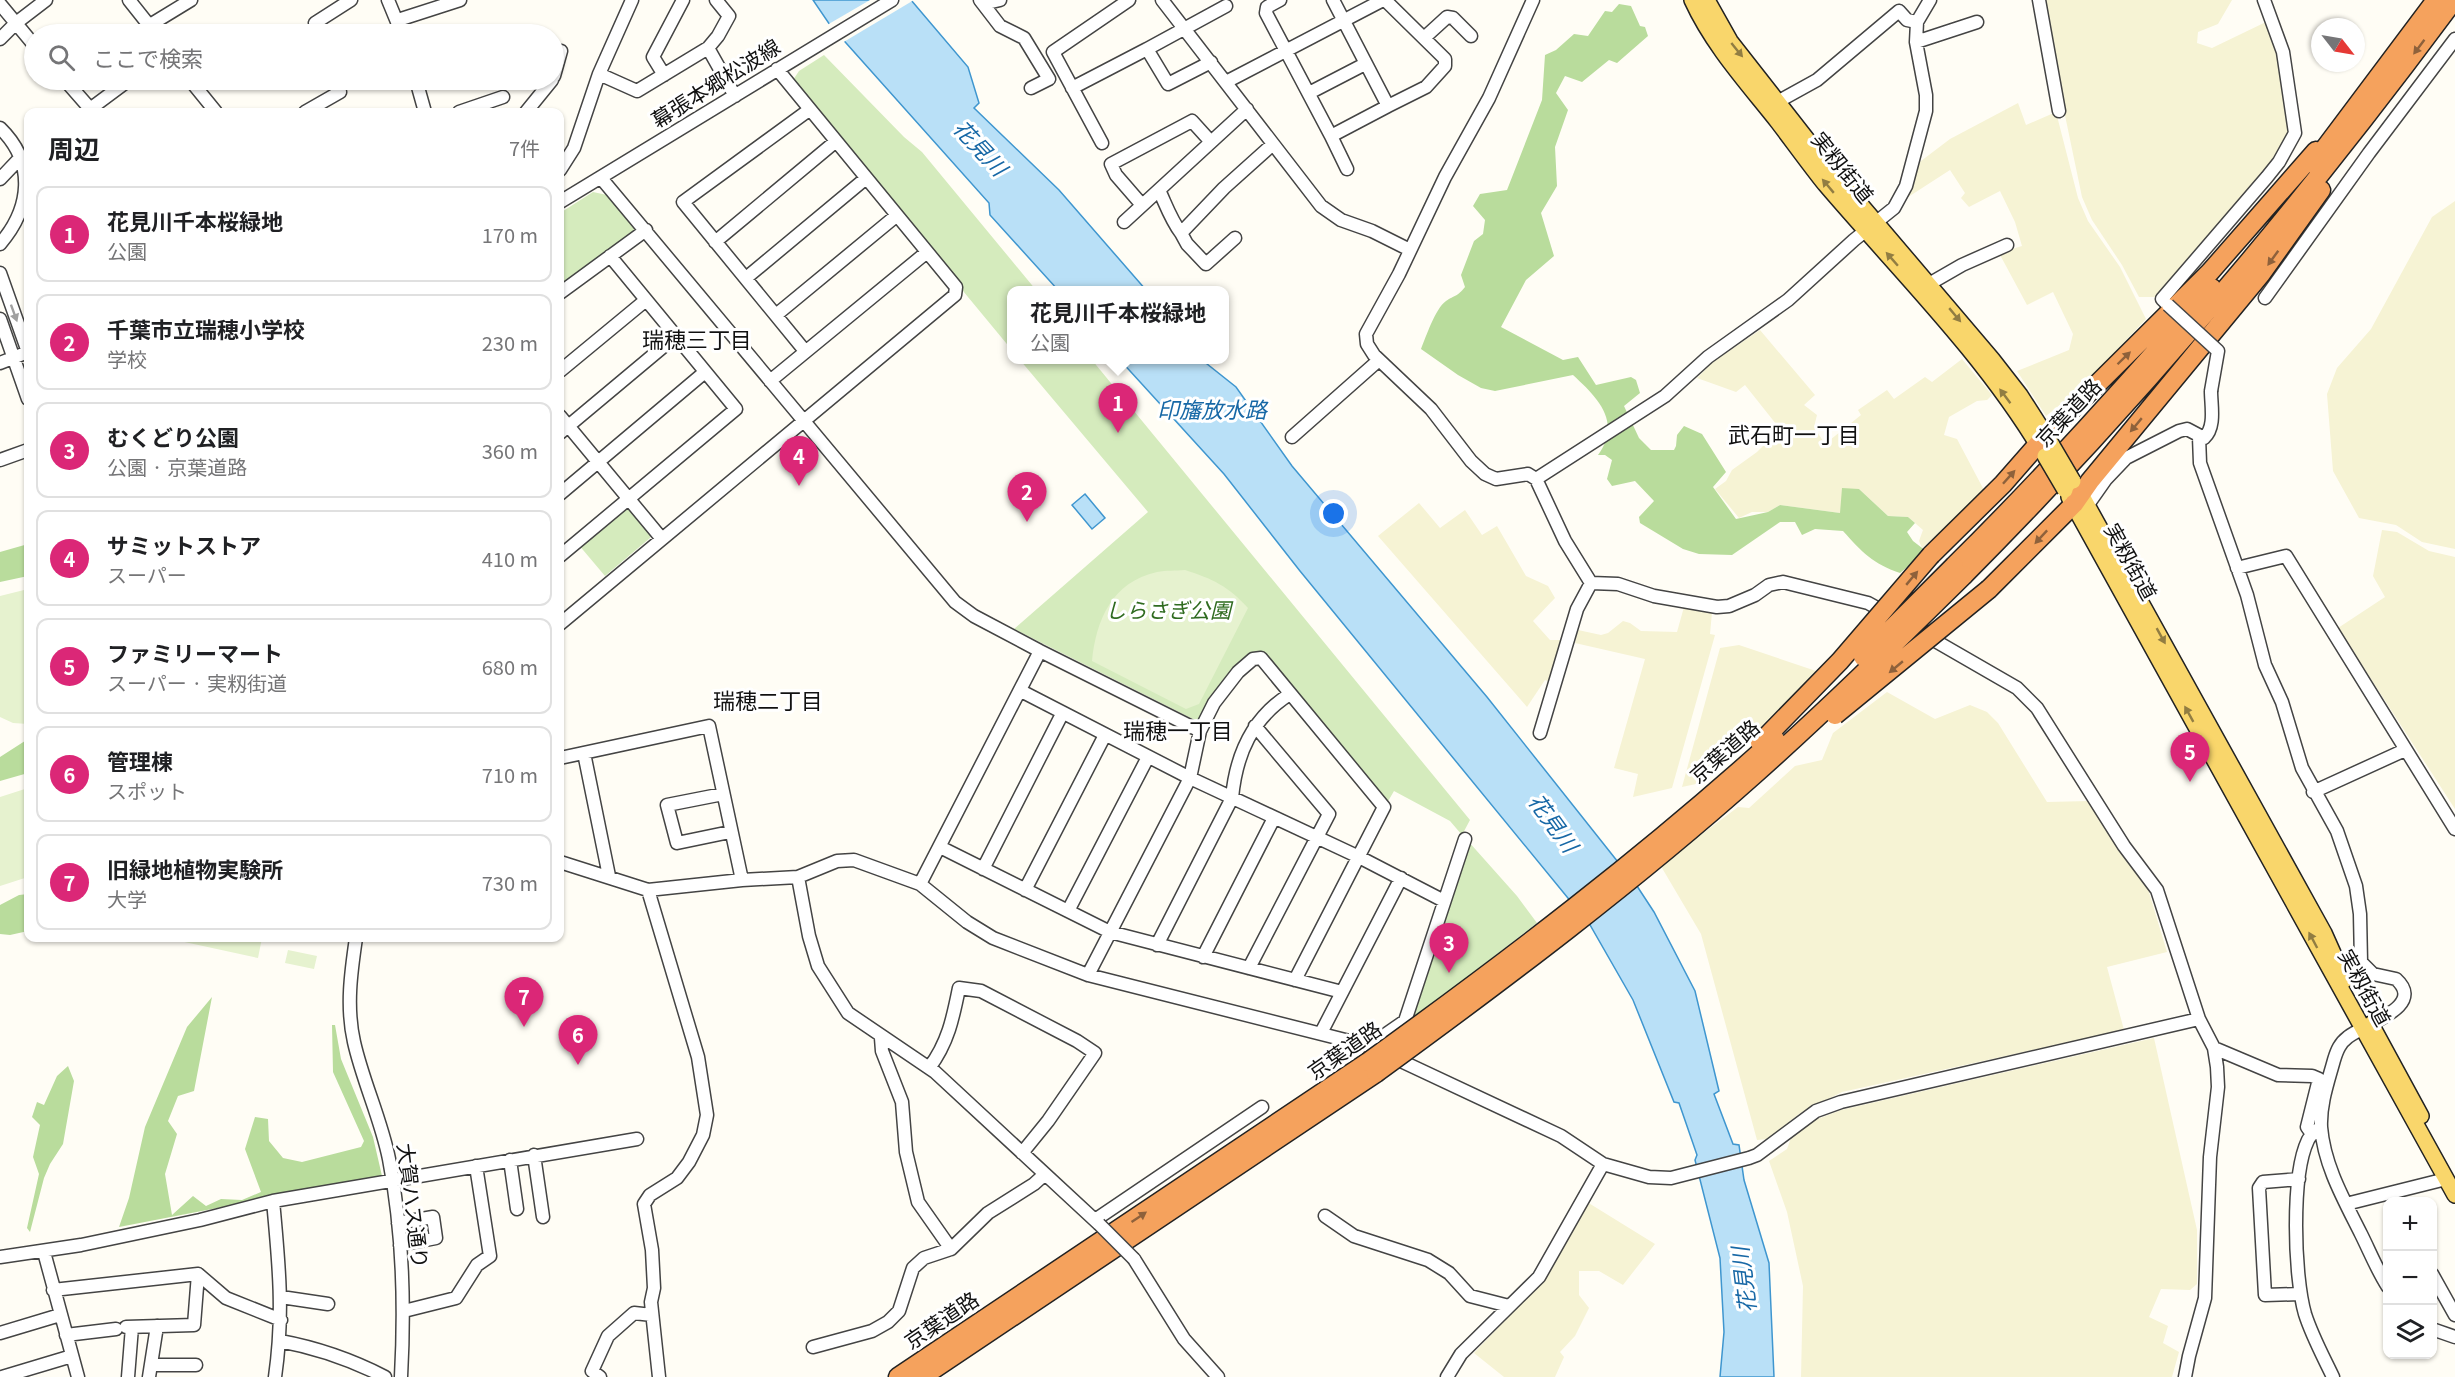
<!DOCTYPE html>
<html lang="ja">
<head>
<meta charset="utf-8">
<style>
  :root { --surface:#fff; --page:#f6f6f6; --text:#202124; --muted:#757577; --line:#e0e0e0; --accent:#db2777 }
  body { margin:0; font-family:Georgia,"Noto Sans JP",serif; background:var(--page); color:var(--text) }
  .controls { position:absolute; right:18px; bottom:18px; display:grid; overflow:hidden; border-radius:12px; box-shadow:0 2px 4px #0004 }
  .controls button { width:54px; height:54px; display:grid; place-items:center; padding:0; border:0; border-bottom:2px solid var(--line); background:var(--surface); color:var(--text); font:30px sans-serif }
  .compass { position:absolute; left:2311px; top:18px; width:54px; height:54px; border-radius:50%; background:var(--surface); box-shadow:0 2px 4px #0004; rotate:121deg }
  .you { position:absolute; left:1334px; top:514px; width:21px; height:21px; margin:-15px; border:4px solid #fff; border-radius:50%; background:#1a73e8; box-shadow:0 0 0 9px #1a73e833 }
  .badge { display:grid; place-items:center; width:39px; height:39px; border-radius:50%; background:var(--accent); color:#fff; font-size:20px; font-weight:700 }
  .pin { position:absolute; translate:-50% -50px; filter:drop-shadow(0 2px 3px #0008) }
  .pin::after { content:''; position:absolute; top:32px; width:21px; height:18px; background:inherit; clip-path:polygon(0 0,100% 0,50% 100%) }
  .popup { position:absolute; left:1007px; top:286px; width:222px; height:78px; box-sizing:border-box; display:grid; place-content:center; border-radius:12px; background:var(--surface); filter:drop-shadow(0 2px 4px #0005); font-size:20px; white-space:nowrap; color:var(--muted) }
  .popup b { font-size:22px; color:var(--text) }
  .popup::after { content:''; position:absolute; left:50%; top:100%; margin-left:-12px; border:12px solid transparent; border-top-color:var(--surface) }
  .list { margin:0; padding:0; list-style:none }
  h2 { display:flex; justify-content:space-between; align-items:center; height:78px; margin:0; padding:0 24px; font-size:26px }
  h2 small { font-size:20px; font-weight:400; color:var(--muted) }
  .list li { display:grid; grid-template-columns:39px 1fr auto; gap:18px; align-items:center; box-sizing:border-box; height:96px; margin:0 12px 12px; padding:0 12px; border:2px solid var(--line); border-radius:12px }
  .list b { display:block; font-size:22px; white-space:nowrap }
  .list p { margin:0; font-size:20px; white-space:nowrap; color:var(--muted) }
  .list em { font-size:20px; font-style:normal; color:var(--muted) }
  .icon { flex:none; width:33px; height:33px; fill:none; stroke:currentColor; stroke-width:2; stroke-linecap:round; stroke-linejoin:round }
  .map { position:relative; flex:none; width:2455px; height:1377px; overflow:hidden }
  .search { position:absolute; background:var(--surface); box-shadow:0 2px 4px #0004; left:24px; top:24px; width:540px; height:66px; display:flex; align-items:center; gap:15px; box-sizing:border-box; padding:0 21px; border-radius:33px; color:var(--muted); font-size:22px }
  .panel { position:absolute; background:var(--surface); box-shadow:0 2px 4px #0004; left:24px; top:108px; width:540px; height:834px; border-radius:12px }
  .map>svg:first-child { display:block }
  .farmland { fill:#f6f3d4 }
  .green { fill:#d5ebbd }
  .forest { fill:#b9dc9c }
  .pitch { fill:#e6f2cf }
  .water { fill:#b9e0f7; stroke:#3f96cf; stroke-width:1.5 }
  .pier { fill:#fffdf5 }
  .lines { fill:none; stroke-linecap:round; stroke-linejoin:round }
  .minor-casing { stroke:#444; stroke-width:15 }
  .major-casing { stroke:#222; stroke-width:18 }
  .highway-casing { stroke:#222; stroke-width:21 }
  .minor { stroke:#fff; stroke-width:12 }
  .major { stroke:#f9d66b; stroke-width:15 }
  .highway { stroke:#f5a25d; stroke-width:18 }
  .minor-bridge-casing { stroke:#444; stroke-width:15; stroke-linecap:butt }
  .major-bridge-casing { stroke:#222; stroke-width:18; stroke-linecap:butt }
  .highway-bridge-casing { stroke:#222; stroke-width:21; stroke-linecap:butt }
  .minor-bridge { stroke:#fff; stroke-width:12 }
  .major-bridge { stroke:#f9d66b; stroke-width:15 }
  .highway-bridge { stroke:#f5a25d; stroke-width:18 }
  .oneway { fill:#8e613b }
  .oneway2 { fill:#917d42 }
  .oneway3 { fill:#a0a0a0 }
  .labels { text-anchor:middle; stroke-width:6; stroke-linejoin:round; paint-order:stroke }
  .street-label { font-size:21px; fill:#111; stroke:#fff }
  .park-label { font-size:21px; font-style:italic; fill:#2f6b1f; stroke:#fff }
  .water-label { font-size:22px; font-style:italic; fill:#1768a6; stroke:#fff }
  .neighbourhood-label { font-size:22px; fill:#111; stroke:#fff }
</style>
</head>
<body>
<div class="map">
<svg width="2455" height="1377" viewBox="0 0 2455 1377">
  <rect width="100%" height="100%" fill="#fffdf5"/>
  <!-- farmland -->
  <path class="farmland" d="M2041,0h191l-14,24 -20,8 -1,11 15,5 56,-27 12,31 12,82 -21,34 -112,129h-20l-17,-32 -30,-45 -10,-23z
    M2018,103l8,22 30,-13 22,86 10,23 32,46 26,52 -64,68 -36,29 -29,-45 52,-21 4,-16 -20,-42 -26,13 -28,-52 23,-7 -7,-24 -15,-31 -31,16 -8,-9 4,-5 -15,-23 -48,31 15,-37 33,-25z
    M2455,201v348l-33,-7 -26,-17 -37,-7 -26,-47 -6,-77 10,-26 34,-39 61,-112z
    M1760,330l55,65 -11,10 13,10 -3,12 11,17 36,-29 -3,-5 29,-20 7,9 31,-22 7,5 30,-23 30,36 -5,5 -10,1 -28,16 -5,18 13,4 28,53 -63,56 -3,-7 4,-11 -15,-13 -20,-1 -29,-27 -19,24 -60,-8 -12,7h-16l-13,6 -24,-29 11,-8 6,-11 25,-18 23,-23 -35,-44 -9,7 -39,-14 16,-16z
    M1419,503l21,25 25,-18 17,25 15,-9 29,50 22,10 7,12 -22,23 17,19h12l-12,42 -5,-2 -18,27 -149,-171z
    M2382,530l15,2 32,19 26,6v252l-117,-181 47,-31 -12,-21z
    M1684,607l28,5 -2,22 5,1 -43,153 -39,9 5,-23 -24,-6 31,-109 -70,-16 3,-13 23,5 7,-2 15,-12 7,2 11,8 36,1z
    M1739,645l77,26 -94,96 -4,-2 -22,19 -14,3 38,-139z
    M1887,692l48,27 35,-14 17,7 11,11 49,79 42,-1 59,88 19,63 -60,15 17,63 -282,62 -43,22 -31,25 -11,1 -56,-206 -39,-66 4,-7 72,-54 11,1 46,-42 27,-6 11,-27z
    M2154,1038l43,192v54l-7,6 -29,-1 -12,28 19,9 -5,17 16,9 -7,25h-371l2,-91 -16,-74 -18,-51 18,-12 5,-14 23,-15 26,-10z
    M1587,1202l68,42 -32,41 -24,-14h-20v24l10,13 -14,28 -15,16 4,5 -9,20h-51l-30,-24 61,-64z"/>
  <!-- green -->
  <path class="green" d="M824,55l80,82 18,15 114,138h-24l-1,59 -220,-266 8,-12z
    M593,192l14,3 28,32 -1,7 -74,55v-76z
    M1020,360h72l378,460 -8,15 -12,-14 -56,-30 -7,12 -132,-149 -55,64 -5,2 -181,-91 134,-117z
    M629,506l22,26 -1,6 -45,38 -27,-32z
    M1468,841l49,55 20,27 -129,100z"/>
  <!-- forest -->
  <path class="forest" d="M1619,4l12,2 9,20 5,1 3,9 -31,27 -8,-3 -27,22 -17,-6 -9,17 12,17 -13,37 2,39 -16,27 13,43 -28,24 -25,47 62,33 15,-3 18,28 35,-8 5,3 4,13 -16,13 15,32 12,12h23l2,-4 1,-11 7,-9 18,8 24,38 -13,15 23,32 32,-7 12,-7 60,8 2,-25 17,1 29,27 20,1 7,6 -8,9 6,9 13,10 -26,22c-27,-9 -38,-21 -57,-42l-28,-2 -13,6 -7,-13h-15l-48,33 -33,-1 -16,-5 -43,-26 -1,-6 15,-16 -19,-20 -23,5 -5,-7 5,-19 -7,-5h-7c24,-33 0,-57 -25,-80l-78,16 -14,-3 -23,-13 -37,-26c5,-12 14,-40 25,-48 9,-6 11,-4 19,-14l-4,-12 13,-34 9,-7 2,-14 -12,-14 7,-12 27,-4 35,-90 3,-45 11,-5 18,-16 14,2 17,-25 7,1z
    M28,544v32l-28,6v-30z
    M28,739v34l-28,8v-24z
    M28,894v37l-18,4 -10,-1v-29l19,-10z
    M212,997l-18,94 -16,5 -10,25 9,13 -12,40 7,41 21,-19 13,10 15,-7 21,1 19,-8 -16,-43 10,-32 13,2 1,22 14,17 19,4 59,-15 3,-6 -31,-69 -1,-47h3l6,34 32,78 9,39 -263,51 10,-29 16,-71 42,-100z
    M68,1066l6,15 -11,63 -13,20 -6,14 -14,54 -3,-4 12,-54 -6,-17 7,-32 -8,-8 5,-15 7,3 13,-29z"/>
  <!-- pitch -->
  <path class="pitch" d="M1185,570c28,9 43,16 63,38l-49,96 -13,5 -94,-48c4,-41 20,-79 65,-89 9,-2 19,-1 28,-2z
    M28,589v135l-15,-1 -13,-6v-121z
    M28,788v89l-28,9v-89z
    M166,938h96l-4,20z
    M288,950l29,6 -3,13 -29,-6z"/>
  <!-- water -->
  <path class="water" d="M813,0h98l57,67 11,36 -5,5 85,82 87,100h-88l-68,-75 -1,-12 -159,-178z
    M1120,360h82l34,27 56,79 195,231 150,189 17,26 41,79 24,100 -5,3 19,50 6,1 5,35 25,83 5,114h-54l4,-45 -4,-74 -25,-98 2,-5 -18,-52 -5,-1 -41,-102 -43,-75 -290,-354 -76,-97z
    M1085,494l20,24 -13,11 -20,-24z"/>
  <!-- pier -->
  <path class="pier" d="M870,0h44l-72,43 -15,-18z"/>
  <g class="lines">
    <!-- minor casing -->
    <g class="minor-casing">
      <path id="minor" d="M129,0l27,34
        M388,0l14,34
        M980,0l20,26 24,12 25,41 -18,9
        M1162,0l159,206 20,14 31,11 38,19
        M1280,0l-13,7 -1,6 65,123 57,-30
        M1333,0l55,106 38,-19 19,-21v-7l-60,-59
        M1533,0l-44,98 -44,79 -46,97 -33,60 1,10 7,11 57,54 40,52 14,13 11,5 32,-5 8,5 29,62 26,42 27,1 36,12 63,11 12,-1 26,-11 14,-10 14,-3 85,21 20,11
        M2039,0l20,111
        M0,4l34,41
        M983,4l17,-4
        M398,20l62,-20
        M1917,22l13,-22
        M150,25l41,-25
        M323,34l-8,-11 36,-23
        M1424,38l23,-21 6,1 18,18
        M0,39l16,-16 30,-23
        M1916,42l61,-20
        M708,48l27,48
        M1211,62l-43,22 -21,-35 79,-43
        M599,74l38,17 71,-43 10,-12 11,-20 -13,-16
        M664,75l-11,-18 30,-57
        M554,76l7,-25
        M65,80l28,32
        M190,80l26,32
        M416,80l9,32
        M1226,82l157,-82
        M1072,88l75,-39
        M1309,93l56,-29
        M86,112l43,-32
        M305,112l35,-20 -6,-12
        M459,112l44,-15
        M526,112l26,-32
        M0,128c36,35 31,80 0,116
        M1331,136l16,33
        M1102,143l-49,-91 76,-52
        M560,170l14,-22 25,-74 33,-74
        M601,178l354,424 19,14 66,35 160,80
        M0,179l21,-22
        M1159,190c7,15 12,30 22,43
        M560,202l332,-202
        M1142,205l-26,-30 -5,-11 81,-43 19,21
        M1124,222l123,-113
        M1235,238l-29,26 -19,-20 -6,-11 43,-45 49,-44
        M715,242l120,-100
        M0,273l28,79 -28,11
        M746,278l119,-99
        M1929,284l33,-19 45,-20
        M560,293l86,-63
        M2265,298l104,-145 86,-114
        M2168,305l-6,-6 105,-122 12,-15 16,-29 -12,-81 -19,-52
        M776,315l120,-99
        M0,319l28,80
        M805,351l-122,-149 126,-92
        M560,371l86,-71
        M770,381l157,-129
        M560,416l102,123
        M560,433l116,-97
        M1292,437l87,-77
        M2199,437l1,26 47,132 18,70 17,37 20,66 35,63 19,55 4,28 1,48 12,12 23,5c31,28 -32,45 -48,58 -8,6 -11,13 -14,23 -6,22 -14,44 -13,67 3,38 23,73 40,107 9,18 16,36 27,53
        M0,460l28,-10
        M1536,479l129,-83 43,-39 80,-57 66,-60 40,-32 12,-22 20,-75v-16l-10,-53 1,-20 -10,-2 -8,-9 -82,69 -38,21
        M560,494l145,-122
        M2087,506l19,-27 20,-21 53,-27 8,-2 17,9c12,-11 7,-32 7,-47
        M560,556l176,-147 -126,-153
        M2237,568l49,-12 169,273
        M560,624l395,-329 1,-8 -179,-218
        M1906,624l111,64 20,20 87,138 33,44 42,129 15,29 3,19 1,20 -8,70 -5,141 -16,58 -4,21
        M1021,691l169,87 169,79 85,44
        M1540,733l37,-124 14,-26
        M584,753l25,123
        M560,758l149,-32 33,154
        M2313,792l92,-42
        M723,794l-56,11 10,38 53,-11
        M940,847l170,85 232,60
        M560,862l88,28 94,-10 56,-3 39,-16 17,-1 66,24 47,38 26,16 95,37 281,71 192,90 42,28 46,13 22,1 78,-20 8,-3 59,-44 25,-9 358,-83
        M983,869l79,-155
        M798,877l11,59 9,30 30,47 87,59 164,152
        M920,884l120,-233
        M648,890l50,167 9,58 -4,20 -14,27 -12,16 -27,17 -6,9 8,46 2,38 -3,14 8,75
        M1025,890l80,-155
        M1068,911l80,-154
        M356,938c-5,34 -10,69 -2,104 9,40 27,77 35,117 14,72 16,145 12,218
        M1157,945l75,-147c4,-44 20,-80 58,-104
        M1203,957l71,-139
        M1249,968l80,-154 -74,-88
        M1088,975l102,-197 10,-47 14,-28 24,-31 15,-13 8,-1 123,149 -89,173
        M1321,1033l80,-155
        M881,1038l1,13 20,51 4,50 12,50 33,47
        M1369,1046l36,-25 60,-182
        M2214,1048l64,27 34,1 7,3 -12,48 5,7
        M929,1068c19,-25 24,-50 30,-80l22,3 96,50 18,12 -47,68 -26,32
        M2321,1127c-5,4 -10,7 -13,13 -17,35 -14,136 -3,174 7,22 18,42 28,63
        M534,1155l9,62
        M510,1160l7,49
        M2299,1179l-36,3 -4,6 6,107 35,-1
        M273,1201c6,63 11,114 2,176
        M2346,1204l100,-25
        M1325,1216l29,20 74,24 21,13 21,23 39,10
        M1095,1220l167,-113
        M398,1223l35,-6 3,21 -36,7
        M44,1252l34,125
        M0,1257l81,-12 119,-25 73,-19 364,-62
        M1134,1259l50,80 34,38
        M2432,1274l23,41
        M53,1290l145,-16 28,24 55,22
        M281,1297l47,7
        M404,1311l52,-13 21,-33 13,-9 -14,-90
        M126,1327l68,-2 4,-51
        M2432,1329l23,8
        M0,1333l60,-18
        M66,1335l50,-6
        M280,1341c38,7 70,18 105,36
        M813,1347l59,-16 16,-9 11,-11 14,-43 11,-10 27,-9 37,-36 46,-29 11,-10
        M151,1365h45
        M2,1377l70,-21
        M128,1377l4,-50
        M149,1377l8,-51
        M600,1377l-8,-6 16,-35 26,-23 18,2
        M1447,1377l14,-23 78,-77 64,-113"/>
    </g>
    <!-- major casing -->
    <g class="major-casing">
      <path id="major" d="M1692,0c21,46 56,84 86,122 16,21 31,42 47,62 74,87 158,169 217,268
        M1707,0l23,41 97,124 165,194 28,36 32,50
        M2077,487l247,446 21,47
        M2069,497l386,698
        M2371,1024l50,92"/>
    </g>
    <!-- highway casing -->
    <g class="highway-casing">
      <path id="highway" d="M2313,164l123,-164
        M1931,555l72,-71 43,-49 164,-163 106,-121
        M1954,566c90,-89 174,-183 258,-278
        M1964,575c178,-179 340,-372 490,-575
        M1989,589l85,-85 16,-23 171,-207 60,-84
        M898,1377l470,-315
        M922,1377l454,-304"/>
    </g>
    <!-- minor -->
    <use href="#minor" class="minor"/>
    <!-- major -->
    <use href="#major" class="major"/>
    <!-- highway -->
    <use href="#highway" class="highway"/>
    <!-- minor-bridge casing -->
    <g class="minor-bridge-casing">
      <path id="minor-bridge" d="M2168,305l50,46 -7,40
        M1099,1224l35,35"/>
    </g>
    <!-- major-bridge casing -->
    <g class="major-bridge-casing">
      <path id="major-bridge" d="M2053,447l20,34
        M2045,456l20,34"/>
    </g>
    <!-- highway-bridge casing -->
    <g class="highway-bridge-casing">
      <path id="highway-bridge" d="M1863,657l91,-91
        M1835,715l154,-126
        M1760,743l80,-82 91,-106
        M1368,1062c140,-101 279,-207 407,-323
        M1376,1073c129,-94 258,-191 378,-298 72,-64 141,-132 210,-200"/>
    </g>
    <!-- minor-bridge -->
    <use href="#minor-bridge" class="minor-bridge"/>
    <!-- major-bridge -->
    <use href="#major-bridge" class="major-bridge"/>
    <!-- highway-bridge -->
    <use href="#highway-bridge" class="highway-bridge"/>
  </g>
  <!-- one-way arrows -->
  <defs><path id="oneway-solid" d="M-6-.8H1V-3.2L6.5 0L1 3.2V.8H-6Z" transform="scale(1.5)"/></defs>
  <g class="oneway">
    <use href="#oneway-solid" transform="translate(2419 47) rotate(127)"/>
    <use href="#oneway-solid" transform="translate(2273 258) rotate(126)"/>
    <use href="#oneway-solid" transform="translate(2124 358) rotate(-44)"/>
    <use href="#oneway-solid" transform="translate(2136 425) rotate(130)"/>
    <use href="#oneway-solid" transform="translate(2009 477) rotate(-48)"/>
    <use href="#oneway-solid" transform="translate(2041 537) rotate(133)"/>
    <use href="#oneway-solid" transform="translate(1912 578) rotate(-50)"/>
    <use href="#oneway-solid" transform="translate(1896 667) rotate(140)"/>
    <use href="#oneway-solid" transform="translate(1139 1217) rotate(-34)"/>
  </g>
  <g class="oneway2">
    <use href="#oneway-solid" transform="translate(1737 50) rotate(51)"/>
    <use href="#oneway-solid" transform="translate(1828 186) rotate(-130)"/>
    <use href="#oneway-solid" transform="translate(1892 259) rotate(-131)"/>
    <use href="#oneway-solid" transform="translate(1955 315) rotate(50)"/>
    <use href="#oneway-solid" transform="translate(2005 396) rotate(-127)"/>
    <use href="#oneway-solid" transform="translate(2161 636) rotate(61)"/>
    <use href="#oneway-solid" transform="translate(2189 714) rotate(-119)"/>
    <use href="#oneway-solid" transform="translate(2313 940) rotate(-118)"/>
  </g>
  <use class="oneway3" href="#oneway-solid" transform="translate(14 313) rotate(70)"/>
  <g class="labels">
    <!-- street labels -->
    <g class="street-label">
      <text transform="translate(716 84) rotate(-32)" y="7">幕張本郷松波線</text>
      <text transform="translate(1842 168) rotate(51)" y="7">実籾街道</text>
      <text transform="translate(2069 413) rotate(-47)" y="7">京葉道路</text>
      <text transform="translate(2130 562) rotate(61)" y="7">実籾街道</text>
      <text transform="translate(1725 752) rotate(-41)" y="7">京葉道路</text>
      <text transform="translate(2364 988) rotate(61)" y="7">実籾街道</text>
      <text transform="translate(1345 1051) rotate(-35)" y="7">京葉道路</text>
      <text transform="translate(412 1206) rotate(83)" y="7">大賀ハス通り</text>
      <text transform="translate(942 1321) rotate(-34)" y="7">京葉道路</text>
    </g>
    <!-- park labels -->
    <g class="park-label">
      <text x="1168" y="618">しらさぎ公園</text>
    </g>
    <!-- water labels -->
    <g class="water-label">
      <text transform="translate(980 148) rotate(47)" y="8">花見川</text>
      <text x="1212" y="418">印旛放水路</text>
      <text transform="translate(1553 823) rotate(54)" y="8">花見川</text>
      <text transform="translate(1744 1280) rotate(-97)" y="8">花見川</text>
    </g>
    <!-- neighbourhood labels -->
    <g class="neighbourhood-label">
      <text x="697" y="348">瑞穂三丁目</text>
      <text x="1794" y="443">武石町一丁目</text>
      <text x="768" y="709">瑞穂二丁目</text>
      <text x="1178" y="739">瑞穂一丁目</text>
    </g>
  </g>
</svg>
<div class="controls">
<button>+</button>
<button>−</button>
<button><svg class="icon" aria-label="layers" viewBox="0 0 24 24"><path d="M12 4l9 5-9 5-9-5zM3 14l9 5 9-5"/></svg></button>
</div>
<svg class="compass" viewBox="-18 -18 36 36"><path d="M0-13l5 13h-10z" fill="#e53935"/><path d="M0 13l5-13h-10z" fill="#757577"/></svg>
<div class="you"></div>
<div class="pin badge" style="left:1118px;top:433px">1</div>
<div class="popup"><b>花見川千本桜緑地</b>公園</div>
<div class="pin badge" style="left:1027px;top:522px">2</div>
<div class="pin badge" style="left:1449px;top:973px">3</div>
<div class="pin badge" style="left:799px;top:486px">4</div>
<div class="pin badge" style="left:2190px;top:782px">5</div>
<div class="pin badge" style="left:578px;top:1065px">6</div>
<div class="pin badge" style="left:524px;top:1027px">7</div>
<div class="search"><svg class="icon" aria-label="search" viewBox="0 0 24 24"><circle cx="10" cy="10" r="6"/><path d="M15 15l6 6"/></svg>ここで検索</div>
<section class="panel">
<h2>周辺<small>7件</small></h2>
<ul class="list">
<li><span class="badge">1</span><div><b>花見川千本桜緑地</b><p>公園</p></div><em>170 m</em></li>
<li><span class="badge">2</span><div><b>千葉市立瑞穂小学校</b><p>学校</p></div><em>230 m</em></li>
<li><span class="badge">3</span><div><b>むくどり公園</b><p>公園 · 京葉道路</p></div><em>360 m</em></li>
<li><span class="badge">4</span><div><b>サミットストア</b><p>スーパー</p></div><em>410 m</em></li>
<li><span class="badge">5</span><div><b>ファミリーマート</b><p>スーパー · 実籾街道</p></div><em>680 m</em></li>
<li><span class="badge">6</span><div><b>管理棟</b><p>スポット</p></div><em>710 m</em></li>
<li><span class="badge">7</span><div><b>旧緑地植物実験所</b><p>大学</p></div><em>730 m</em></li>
</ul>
</section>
</div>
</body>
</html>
